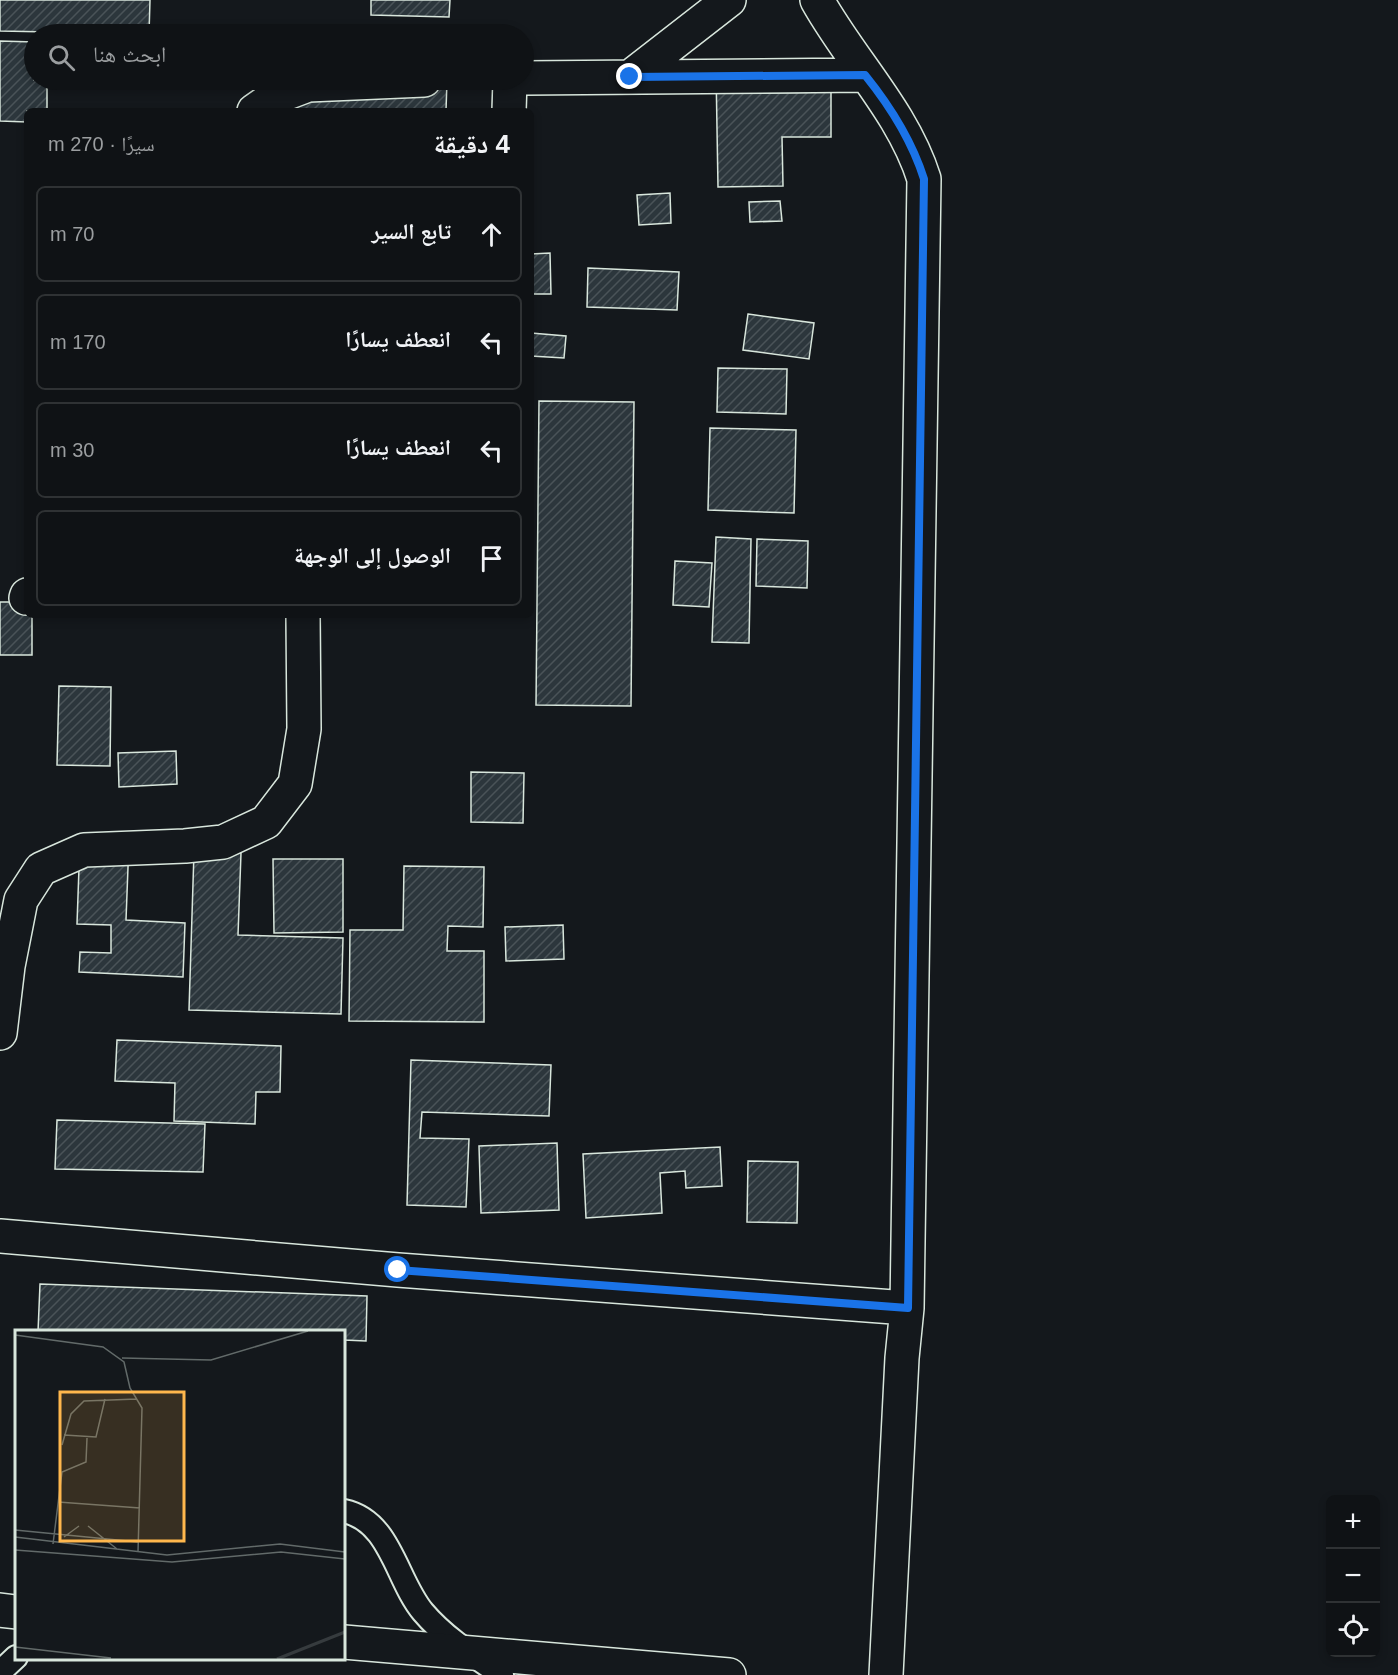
<!DOCTYPE html>
<html lang="ar">
<head>
<meta charset="utf-8">
<style>
  :root { --surface:#0f1215; --page:#1d2022; --text:#f1f3f6; --muted:#9b9ea0; --line:#2f3234 }
  body { margin:0; font-family:Arial,"Noto Naskh Arabic",sans-serif; background:var(--page); color:var(--text); direction:rtl }
  .controls { position:absolute; right:18px; bottom:18px; display:grid; overflow:hidden; border-radius:9px; box-shadow:0 3px 9px #0003 }
  .controls button { width:54px; height:54px; display:grid; place-items:center; padding:0; border:0; border-bottom:2px solid var(--line); background:var(--surface); color:var(--text); font:30px sans-serif }
  .stop { position:absolute; width:18px; height:18px; margin:-14px; border:4px solid #1a73e8; border-radius:50%; background:#fff }
  .stop.end { background:#1a73e8; border-color:#fff; box-shadow:0 2px 6px #0008 }
  .list { margin:0; padding:0; list-style:none }
  h2 { display:flex; justify-content:space-between; align-items:center; height:78px; margin:0; padding:0 24px; font-size:26px }
  h2 small { font-size:20px; font-weight:400; color:var(--muted) }
  .list li { display:grid; grid-template-columns:39px 1fr auto; gap:18px; align-items:center; box-sizing:border-box; height:96px; margin:0 12px 12px; padding:0 12px; border:2px solid var(--line); border-radius:9px }
  .list b { display:block; font-size:22px; white-space:nowrap }
  .list em { font-size:20px; font-style:normal; color:var(--muted) }
  .icon { flex:none; width:33px; height:33px; fill:none; stroke:currentColor; stroke-width:2; stroke-linecap:round; stroke-linejoin:round }
  .map { position:relative; flex:none; width:1398px; height:1675px; overflow:hidden; direction:ltr }
  .search { position:absolute; background:var(--surface); box-shadow:0 3px 9px #0003; left:24px; top:24px; width:510px; height:66px; display:flex; align-items:center; gap:15px; box-sizing:border-box; padding:0 21px; border-radius:33px; color:var(--muted); font-size:22px }
  .panel { position:absolute; background:var(--surface); box-shadow:0 3px 9px #0003; left:24px; top:108px; width:510px; height:510px; border-radius:9px; direction:rtl }
  .map>svg:first-child { display:block }
  .building { fill:url(#building-hatch); stroke:#d8e6dc; stroke-width:1.5 }
  .lines { fill:none; stroke-linecap:round; stroke-linejoin:round }
  .service-casing { stroke:#d8e6dc; stroke-width:26 }
  .minor-casing { stroke:#d8e6dc; stroke-width:36 }
  .service { stroke:#14181c; stroke-width:22 }
  .minor { stroke:#14181c; stroke-width:33 }
  .route { stroke:#1a73e8; stroke-width:8 }
  .inset-river { fill:none; stroke:#363b3e; stroke-width:3 }
  .inset-road { fill:none; stroke:#626a69; stroke-width:1.5 }
  .view { fill:#ffb74d; fill-opacity:0.15; stroke:#ffb74d; stroke-width:3 }
  .inset-edge { fill:none; stroke:#d8e6dc; stroke-width:3 }
</style>
</head>
<body>
<div class="map">
<svg width="1398" height="1675" viewBox="0 0 1398 1675">
  <defs>
    <pattern id="building-hatch" width="6" height="6" patternUnits="userSpaceOnUse" patternTransform="scale(1.5)"><rect width="6" height="6" fill="#2c363c"/><path d="M-1 1l2-2M0 6l6-6M5 7l2-2" fill="none" stroke="#4a5358"/></pattern>
  </defs>
  <rect width="100%" height="100%" fill="#14181c"/>
  <!-- building -->
  <path class="building" d="M0,0h150l-1,34 -149,-3z
    M371,0h79l-1,17 -78,-2z
    M0,41l34,1v38h13v31h-20v11l-27,-1z
    M716,70h39v23l76,-1v45h-49l1,49 -65,1z
    M291,80h156l-1,31h-156z
    M670,193l1,30 -32,2 -2,-30z
    M780,201l2,20 -32,1 -1,-20z
    M550,253l1,41h-20v-40z
    M588,268l91,4 -2,38 -90,-3z
    M748,314l66,9 -5,36 -66,-9z
    M531,333l35,3 -2,22 -33,-2z
    M718,368l69,1 -1,45 -69,-2z
    M539,401l95,1 -3,304 -95,-1z
    M710,428l86,2 -2,83 -86,-3z
    M716,537l35,2 -2,104 -37,-1z
    M757,539l51,2 -1,47 -51,-2z
    M675,561l37,2 -3,44 -36,-2z
    M0,602h27v13h5v40h-32z
    M59,686l52,1 -1,79 -53,-1z
    M176,751l1,33 -58,3 -1,-34z
    M471,772l53,1 -1,50 -52,-1z
    M80,840l49,1 -3,79 59,3 -2,54 -104,-5 1,-20 31,1v-28l-34,-1z
    M194,852l47,1 -3,82 105,3 -2,76 -152,-4z
    M273,859h70v73l-69,1z
    M404,866l80,1 -1,60 -35,-1 -1,25h37v71l-135,-1 1,-91h53z
    M563,925l1,34 -58,2 -1,-34z
    M117,1040l164,6 -1,46h-24l-1,32 -81,-3 1,-38 -60,-2z
    M411,1060l140,5 -2,51 -127,-4 -2,26 49,1 -3,68 -59,-2z
    M57,1120l148,4 -2,48 -148,-3z
    M557,1143l2,67 -78,3 -2,-67z
    M720,1147l2,39 -36,2 -1,-17 -25,2 2,40 -76,5 -3,-64z
    M748,1161l50,1 -1,61 -50,-1z
    M40,1284l327,12 -1,45 -22,-1v-8h-306z"/>
  <g class="lines">
    <!-- service casing -->
    <g class="service-casing">
      <path id="service" d="M344,1511c47,10 52,69 79,101 22,26 51,44 79,63
        M0,1672l16,-15"/>
    </g>
    <!-- minor casing -->
    <g class="minor-casing">
      <path id="minor" d="M817,0c34,61 86,112 107,179l-17,1129 -5,50 -16,317
        M630,77l99,-77
        M524,78l341,-3
        M254,111l17,-12 37,-14 116,-5
        M509,111l1,-31
        M26,598l1,-3
        M0,1033l8,-67 13,-66 20,-31 43,-19 101,-4 38,-4 43,-20 29,-38 9,-55 -1,-114
        M0,1236l398,34 509,38
        M0,1610l16,2
        M344,1642l385,33"/>
    </g>
    <!-- service -->
    <use href="#service" class="service"/>
    <!-- minor -->
    <use href="#minor" class="minor"/>
  </g>
  <g class="lines">
    <!-- route -->
    <path class="route" d="M398,1270l510,38 16,-1129c-12,-38 -34,-73 -59,-104l-235,2"/>
  </g>
  <!-- overview -->
  <g transform="translate(15 1330)">
    <rect width="330" height="330" fill="#14181c"/>
    <path class="inset-river" d="M262,329l68,-27"/>
    <path class="inset-road" d="M0,5l88,12 21,15 6,26 12,20 -4,144M107,28l89,2 97,-29M49,105l32,2 9,-38M47,115l9,-31 13,-13 53,-2M43,172l82,6M73,196l29,23M0,200l123,12M0,207l152,18 113,-11 65,8M49,207l15,-11M38,214l9,-72 24,-10 1,-24M0,220l157,12 109,-10 64,7M0,317l96,11"/>
    <path class="view" d="M45,62h124v149h-124z"/>
    <rect width="330" height="330" class="inset-edge"/>
  </g>
</svg>
<div class="controls">
<button>+</button>
<button>−</button>
<button><svg class="icon" aria-label="locate" viewBox="0 0 24 24"><circle cx="12" cy="12" r="6"/><path d="M12 2v4M12 18v4M2 12h4M18 12h4"/></svg></button>
</div>
<div class="stop" style="left:398px;top:1270px"></div>
<div class="stop end" style="left:630px;top:77px"></div>
<div class="search"><svg class="icon" aria-label="search" viewBox="0 0 24 24"><circle cx="10" cy="10" r="6"/><path d="M15 15l6 6"/></svg>ابحث هنا</div>
<section class="panel">
<h2>4 دقيقة<small>سيرًا · 270 m</small></h2>
<ul class="list">
<li><svg class="icon" aria-label="ahead" viewBox="0 0 24 24"><path d="M12 20V5M6 11l6-6 6 6"/></svg><div><b>تابع السير</b></div><em>70 m</em></li>
<li><svg class="icon" aria-label="left" viewBox="0 0 24 24"><path d="M17 20v-9H6M10 6l-5 5 5 5"/></svg><div><b>انعطف يسارًا</b></div><em>170 m</em></li>
<li><svg class="icon" aria-label="left" viewBox="0 0 24 24"><path d="M17 20v-9H6M10 6l-5 5 5 5"/></svg><div><b>انعطف يسارًا</b></div><em>30 m</em></li>
<li><svg class="icon" aria-label="arrive" viewBox="0 0 24 24"><path d="M6 21V4h12l-3 4 3 4H6"/></svg><div><b>الوصول إلى الوجهة</b></div></li>
</ul>
</section>
</div>
</body>
</html>
